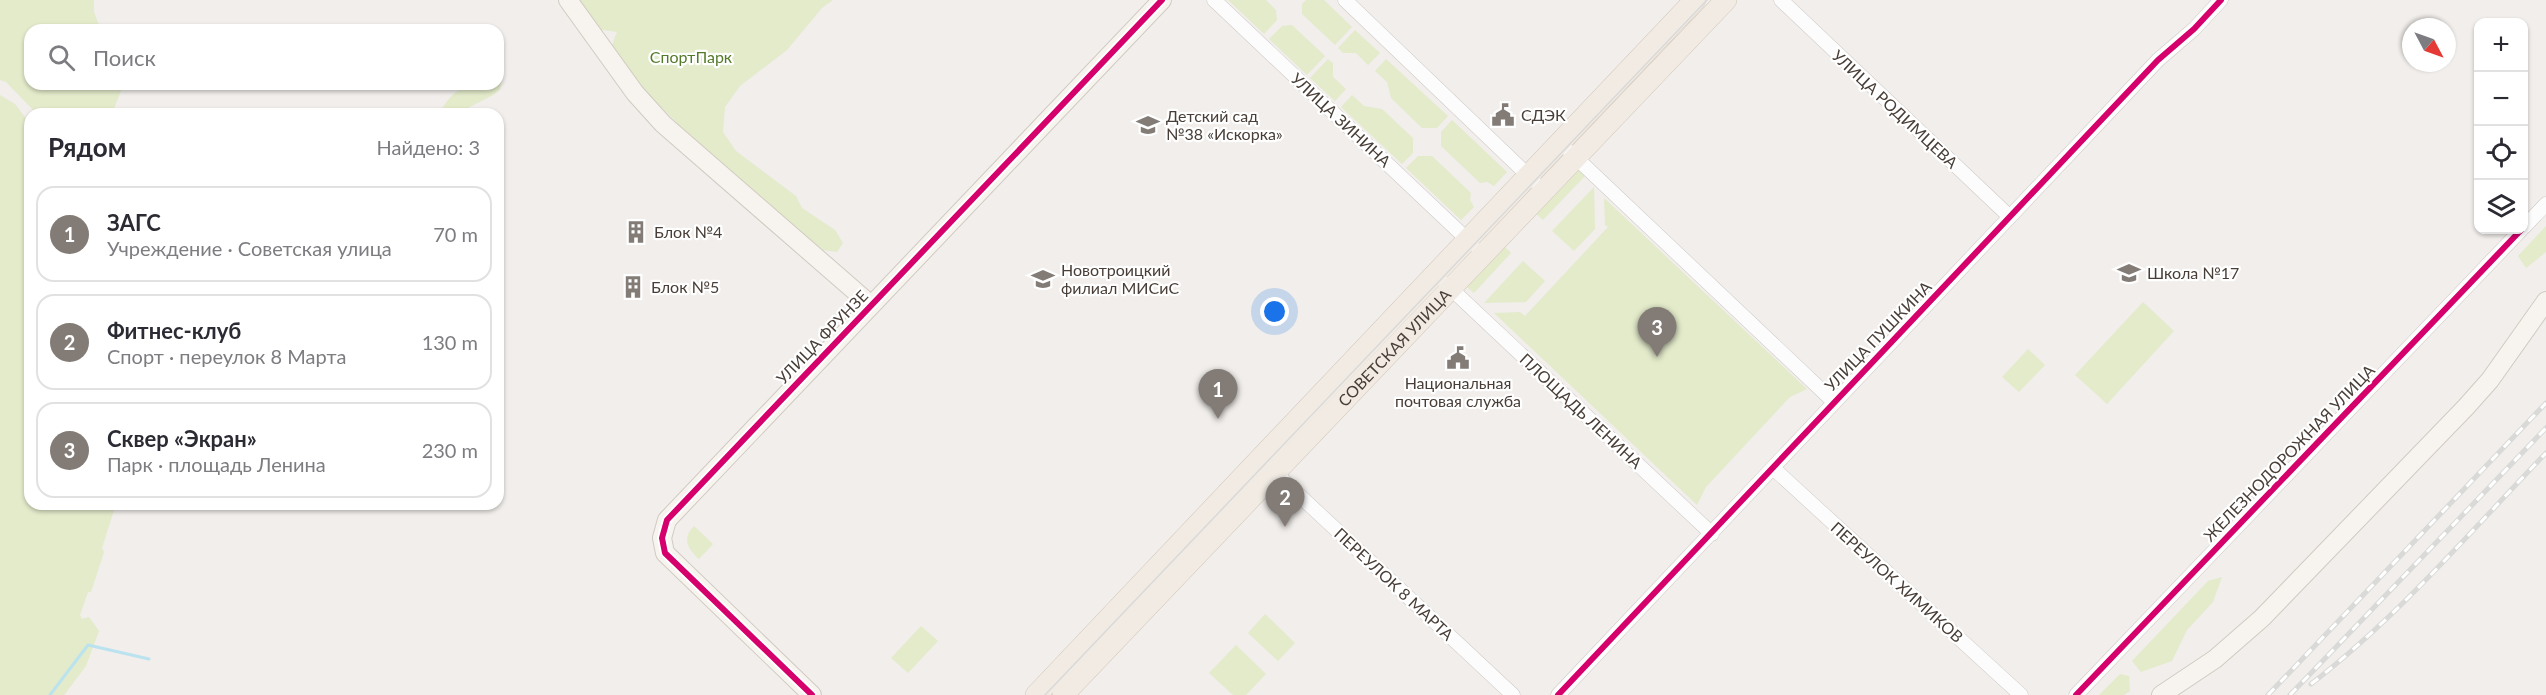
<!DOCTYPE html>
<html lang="ru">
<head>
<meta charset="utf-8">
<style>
  :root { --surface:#fff; --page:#f2f2f3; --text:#2b2b33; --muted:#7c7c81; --line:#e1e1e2; --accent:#837c76 }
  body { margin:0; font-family:Lato,sans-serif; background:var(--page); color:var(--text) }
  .controls { position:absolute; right:18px; top:18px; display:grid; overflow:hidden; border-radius:12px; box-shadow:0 2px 4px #0004 }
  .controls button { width:54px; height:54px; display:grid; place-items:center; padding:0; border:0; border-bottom:2px solid var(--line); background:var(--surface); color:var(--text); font:30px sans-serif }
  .compass { position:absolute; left:2402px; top:18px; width:54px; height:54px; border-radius:50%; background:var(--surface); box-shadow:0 2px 4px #0004; rotate:131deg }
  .you { position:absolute; left:1275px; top:312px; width:21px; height:21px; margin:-15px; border:4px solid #fff; border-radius:50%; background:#1a73e8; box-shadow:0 0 0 9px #1a73e833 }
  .badge { display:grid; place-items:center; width:39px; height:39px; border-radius:50%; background:var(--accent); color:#fff; font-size:20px; font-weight:700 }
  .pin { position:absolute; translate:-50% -50px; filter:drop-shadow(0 2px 3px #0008) }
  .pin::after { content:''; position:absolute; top:32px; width:21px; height:18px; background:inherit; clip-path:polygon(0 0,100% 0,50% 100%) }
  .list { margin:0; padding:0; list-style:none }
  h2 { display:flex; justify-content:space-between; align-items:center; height:78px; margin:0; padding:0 24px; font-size:26px }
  h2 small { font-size:20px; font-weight:400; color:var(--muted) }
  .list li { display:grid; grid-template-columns:39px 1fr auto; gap:18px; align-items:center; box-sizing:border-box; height:96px; margin:0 12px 12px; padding:0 12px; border:2px solid var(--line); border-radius:18px }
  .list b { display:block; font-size:22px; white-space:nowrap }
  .list p { margin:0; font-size:20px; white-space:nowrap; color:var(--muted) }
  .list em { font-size:20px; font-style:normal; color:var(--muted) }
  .icon { flex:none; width:33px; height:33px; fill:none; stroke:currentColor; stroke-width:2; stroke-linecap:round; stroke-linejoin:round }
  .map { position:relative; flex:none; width:2546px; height:695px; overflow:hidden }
  .search { position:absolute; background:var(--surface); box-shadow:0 2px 4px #0004; left:24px; top:24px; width:480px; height:66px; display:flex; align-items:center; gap:15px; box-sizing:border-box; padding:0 21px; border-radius:18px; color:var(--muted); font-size:22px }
  .panel { position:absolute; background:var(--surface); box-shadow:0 2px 4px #0004; left:24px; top:108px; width:480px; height:402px; border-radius:18px }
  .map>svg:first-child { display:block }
  .green { fill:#e3ebcb }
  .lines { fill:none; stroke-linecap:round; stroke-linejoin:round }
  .stream { stroke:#bbe3ef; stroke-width:3 }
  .street-casing { stroke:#cecac7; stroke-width:15 }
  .secondary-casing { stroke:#d1cac2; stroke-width:20 }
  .primary-casing { stroke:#d3c7b8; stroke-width:22 }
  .street { stroke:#fdfcfc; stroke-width:14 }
  .secondary { stroke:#f7f4ef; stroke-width:18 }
  .primary { stroke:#f1ebe4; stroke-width:21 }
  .tram { stroke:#d9d9d8; stroke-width:1.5 }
  .rail-casing { stroke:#d9d9d8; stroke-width:5 }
  .rail { stroke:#fff; stroke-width:3; stroke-dasharray:9; stroke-linecap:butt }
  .cycleway-casing { stroke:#fff; stroke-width:10 }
  .cycleway { stroke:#d6006c; stroke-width:6 }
  .labels { text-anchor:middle; stroke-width:4.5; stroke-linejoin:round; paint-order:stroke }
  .park-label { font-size:16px; fill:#547b29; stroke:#fff }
  .street-label { font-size:16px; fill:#483e37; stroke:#fff }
  .poi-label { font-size:16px; fill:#483e37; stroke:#fff; text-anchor:start }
</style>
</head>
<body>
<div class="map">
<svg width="2546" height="695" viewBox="0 0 2546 695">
  <rect width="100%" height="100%" fill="#f1eeeb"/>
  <!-- green -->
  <path class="green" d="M0,0h94v12l7,18h-71v54h90l2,4 -10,26h-75l-31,-32 -6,-2z
    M578,0h255l-11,8 -35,42 -47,36 -15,21 -2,25 13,19 60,45 6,12 33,22 8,13 -6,9 -14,-2 -107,-88 -87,-87 -13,-17 -4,-13 5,-13 -21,-3z
    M1228,0h38l10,10 1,10 -13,14z
    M1306,0h18l28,27 -17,18 -33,-31v-10z
    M1292,25l33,31 -18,19 -38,-36 13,-13z
    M1355,30l25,23 -12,12 -12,-12h-13l-5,-5z
    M1328,59l5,4v14l13,12 -11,12 -25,-23z
    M1386,59l62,57 -11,12h-15l-31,-30 -4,-16 -12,-11z
    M498,76l4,4 -2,10c-12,10 -28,13 -39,24h-23c19,-29 26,-30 60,-30z
    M0,95l15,9 15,20v380h86l-14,44 2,4 -13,40h-3l-8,23 2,4 7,-2 10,14 -13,35 -22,29h-64z
    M1352,95l12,11 18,3 31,29v15l-11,11 -61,-57z
    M1452,120l55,52 -13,14 -7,-4 -7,1 -39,-37v-14z
    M1418,156h14l39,37 -1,7 4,7 -13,13 -55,-52z
    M1579,170l6,6 -42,44 -7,-6z
    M1594,187l1,42 -21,22 -22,-20z
    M1604,198l203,191 -17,8 -84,90 -9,18 -203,-192 26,-1 5,4 83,-89 -3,-2z
    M2546,226v26l-20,16 -8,-12z
    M1505,247l6,6 -37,40 -7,-6z
    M1523,261l22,20 -19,21 -42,1z
    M2143,302l31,29 -67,73 -32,-29z
    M2028,349l17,16 -26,27 -17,-15z
    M694,526l19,18 -14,15c-12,-11 -17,-21 -5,-33z
    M2222,577l-9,25 -26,28 -15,31 -31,11 -9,-11 76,-80z
    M1265,614l30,29 -17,18 -30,-28z
    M921,626l17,15 -30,32 -17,-15z
    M1236,645l30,29 -20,21h-13l-24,-22z
    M2120,674l9,2 1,15 -6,4h-25z"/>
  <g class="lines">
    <!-- stream -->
    <path class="stream" d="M50,695l38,-50 61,14"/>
    <!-- street casing -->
    <g class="street-casing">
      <path id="street" d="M1214,0l258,244
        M1345,0l189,181
        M1781,0l229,217
        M1570,152l264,250
        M2524,227l22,-23
        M1446,284l266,250
        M1269,467l244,228
        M1773,468l248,227
        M1558,695l600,-635 36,-31 27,-29
        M2076,695l445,-465"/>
    </g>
    <!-- secondary casing -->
    <g class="secondary-casing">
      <path id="secondary" d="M568,0l67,93 28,31 208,181
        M812,695l-147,-142 -3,-15 5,-18 495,-520
        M2161,695l54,-36 47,-41 204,-211 24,-27 56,-79"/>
    </g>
    <!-- primary casing -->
    <g class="primary-casing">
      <g id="primary">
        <path d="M1036,695l659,-695"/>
        <path id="s1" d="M1063,695l663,-695"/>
      </g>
    </g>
    <!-- street -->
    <use href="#street" class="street"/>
    <!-- secondary -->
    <use href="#secondary" class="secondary"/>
    <!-- primary -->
    <use href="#primary" class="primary"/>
    <!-- tram -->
    <path class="tram" d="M1045,695l662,-695"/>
    <!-- rail casing -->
    <g class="rail-casing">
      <path id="rail" d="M2311,684c87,-67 159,-152 235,-231
        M2268,695l278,-292
        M2290,695l256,-267"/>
    </g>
    <!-- rail -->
    <use href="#rail" class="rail"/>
    <!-- cycleway casing -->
    <g class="cycleway-casing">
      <path id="cycleway" d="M812,695l-147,-142 -3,-15 5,-18 495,-520
        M1558,695l600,-635 36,-31 27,-29
        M2076,695l445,-465"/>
    </g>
    <!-- cycleway -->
    <use href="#cycleway" class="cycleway"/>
  </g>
  <!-- icons -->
  <defs>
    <g id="civic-bare" transform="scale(1.8)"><path d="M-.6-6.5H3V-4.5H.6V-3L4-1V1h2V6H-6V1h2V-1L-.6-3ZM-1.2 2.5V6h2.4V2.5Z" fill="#837c76" stroke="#fff" stroke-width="2.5" paint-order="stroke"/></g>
    <g id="school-bare" transform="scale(1.8)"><path d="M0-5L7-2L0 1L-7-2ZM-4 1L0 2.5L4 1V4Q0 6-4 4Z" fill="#837c76" stroke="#fff" stroke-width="2.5" paint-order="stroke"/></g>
    <g id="building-bare" transform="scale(1.8)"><path d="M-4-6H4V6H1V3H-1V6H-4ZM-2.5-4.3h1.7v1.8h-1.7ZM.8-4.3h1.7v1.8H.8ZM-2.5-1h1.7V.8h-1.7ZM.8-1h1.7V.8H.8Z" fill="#837c76" stroke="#fff" stroke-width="2.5" paint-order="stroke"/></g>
    <g id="university-bare" transform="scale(1.8)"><path d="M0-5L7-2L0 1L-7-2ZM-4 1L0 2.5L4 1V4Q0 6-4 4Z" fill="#837c76" stroke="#fff" stroke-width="2.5" paint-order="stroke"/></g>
  </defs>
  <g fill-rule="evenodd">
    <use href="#civic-bare" x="1503" y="115"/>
    <use href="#school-bare" x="1148" y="125"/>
    <use href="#building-bare" x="636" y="232"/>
    <use href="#school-bare" x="2129" y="273"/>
    <use href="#university-bare" x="1043" y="279"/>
    <use href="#building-bare" x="633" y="287"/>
    <use href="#civic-bare" x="1458" y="358"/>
  </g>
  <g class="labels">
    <!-- park labels -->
    <g class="park-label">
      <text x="691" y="63">СпортПарк</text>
    </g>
    <!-- street labels -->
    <g class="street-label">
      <text transform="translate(1895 109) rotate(43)" y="6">УЛИЦА РОДИМЦЕВА</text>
      <text transform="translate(1341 120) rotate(43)" y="6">УЛИЦА ЗИНИНА</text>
      <text transform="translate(1878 336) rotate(-46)" y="6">УЛИЦА ПУШКИНА</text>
      <text transform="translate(822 337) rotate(-46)" y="6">УЛИЦА ФРУНЗЕ</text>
      <text dy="6" stroke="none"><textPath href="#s1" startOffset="480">СОВЕТСКАЯ УЛИЦА</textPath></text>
      <text transform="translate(1581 411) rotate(43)" y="6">ПЛОЩАДЬ ЛЕНИНА</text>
      <text transform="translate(2289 453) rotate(-46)" y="6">ЖЕЛЕЗНОДОРОЖНАЯ УЛИЦА</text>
      <text transform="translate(1897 582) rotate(42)" y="6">ПЕРЕУЛОК ХИМИКОВ</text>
      <text transform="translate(1394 584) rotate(43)" y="6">ПЕРЕУЛОК 8 МАРТА</text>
    </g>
    <!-- poi labels -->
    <g class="poi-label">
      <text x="1521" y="121">СДЭК</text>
      <text x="1166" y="122">Детский сад<tspan x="1166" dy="18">№38 «Искорка»</tspan></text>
      <text x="654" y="238">Блок №4</text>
      <text x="1061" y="276">Новотроицкий<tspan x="1061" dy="18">филиал МИСиС</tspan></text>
      <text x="2147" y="279">Школа №17</text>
      <text x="651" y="293">Блок №5</text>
      <text x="1458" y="389" text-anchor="middle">Национальная<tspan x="1458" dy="18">почтовая служба</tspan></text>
    </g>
  </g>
</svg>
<div class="controls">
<button>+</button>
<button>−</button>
<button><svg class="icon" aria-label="locate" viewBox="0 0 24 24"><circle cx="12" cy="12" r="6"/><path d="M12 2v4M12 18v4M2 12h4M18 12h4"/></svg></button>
<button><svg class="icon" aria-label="layers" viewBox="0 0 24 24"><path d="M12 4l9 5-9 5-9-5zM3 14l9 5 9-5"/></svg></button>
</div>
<svg class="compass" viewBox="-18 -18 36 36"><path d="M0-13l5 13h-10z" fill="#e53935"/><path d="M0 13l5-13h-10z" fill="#7c7c81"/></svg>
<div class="you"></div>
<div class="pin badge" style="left:1218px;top:419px">1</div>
<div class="pin badge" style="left:1285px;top:527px">2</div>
<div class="pin badge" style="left:1657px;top:357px">3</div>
<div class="search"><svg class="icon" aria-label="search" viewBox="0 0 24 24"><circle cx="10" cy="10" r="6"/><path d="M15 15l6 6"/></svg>Поиск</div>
<section class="panel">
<h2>Рядом<small>Найдено: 3</small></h2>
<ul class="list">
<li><span class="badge">1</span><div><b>ЗАГС</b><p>Учреждение · Советская улица</p></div><em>70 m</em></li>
<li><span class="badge">2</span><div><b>Фитнес-клуб</b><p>Спорт · переулок 8 Марта</p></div><em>130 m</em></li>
<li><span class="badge">3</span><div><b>Сквер «Экран»</b><p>Парк · площадь Ленина</p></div><em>230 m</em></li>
</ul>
</section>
</div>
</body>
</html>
